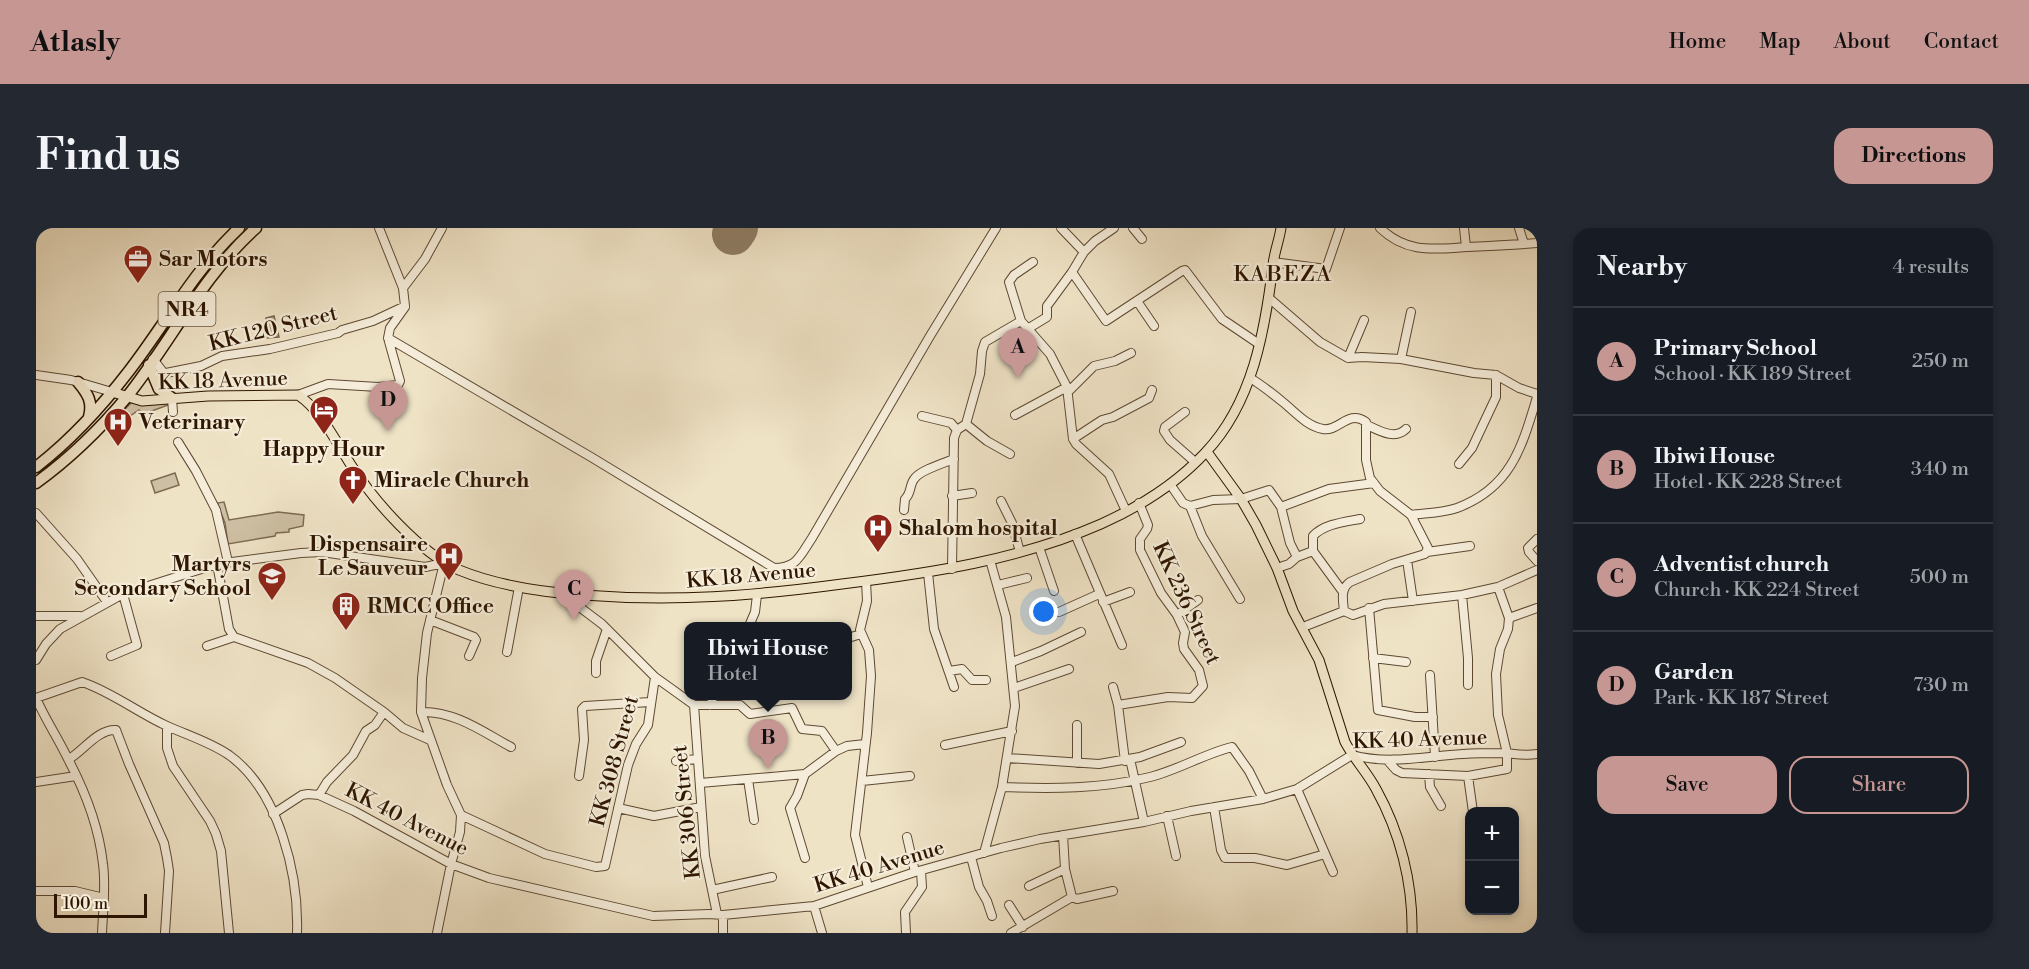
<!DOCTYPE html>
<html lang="en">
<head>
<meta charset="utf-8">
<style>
  :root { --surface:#171b24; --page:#242831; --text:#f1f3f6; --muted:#9ea1a6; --line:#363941; --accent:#c59692 }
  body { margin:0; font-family:"Libre Bodoni",serif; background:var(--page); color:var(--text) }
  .controls { position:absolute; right:18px; bottom:18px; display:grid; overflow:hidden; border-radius:12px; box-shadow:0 3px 9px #0003 }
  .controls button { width:54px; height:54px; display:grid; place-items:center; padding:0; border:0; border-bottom:2px solid var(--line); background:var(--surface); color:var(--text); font:30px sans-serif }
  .scale { position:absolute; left:18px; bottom:15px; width:93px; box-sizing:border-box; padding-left:6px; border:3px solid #2e1600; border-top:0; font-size:16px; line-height:21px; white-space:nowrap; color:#2e1600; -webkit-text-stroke:4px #f5edda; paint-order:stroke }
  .you { position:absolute; left:1008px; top:384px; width:21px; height:21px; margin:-15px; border:4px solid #fff; border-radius:50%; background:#1a73e8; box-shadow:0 0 0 9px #1a73e833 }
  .badge { display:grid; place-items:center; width:39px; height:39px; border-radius:50%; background:var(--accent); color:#111; font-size:20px; font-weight:700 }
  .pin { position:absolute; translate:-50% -50px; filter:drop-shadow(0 2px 3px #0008) }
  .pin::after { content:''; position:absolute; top:32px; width:21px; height:18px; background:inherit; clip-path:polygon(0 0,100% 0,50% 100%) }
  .popup { position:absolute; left:648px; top:394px; width:168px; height:78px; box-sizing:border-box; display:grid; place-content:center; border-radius:12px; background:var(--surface); filter:drop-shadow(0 2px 4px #0005); font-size:20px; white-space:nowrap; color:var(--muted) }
  .popup b { font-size:22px; color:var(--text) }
  .popup::after { content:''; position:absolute; left:50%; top:100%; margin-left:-12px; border:12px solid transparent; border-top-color:var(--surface) }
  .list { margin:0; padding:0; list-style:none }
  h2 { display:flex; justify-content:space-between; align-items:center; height:78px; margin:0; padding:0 24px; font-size:26px }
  h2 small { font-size:20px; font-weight:400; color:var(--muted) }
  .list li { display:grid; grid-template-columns:39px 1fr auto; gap:18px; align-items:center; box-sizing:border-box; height:108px; padding:0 24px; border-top:2px solid var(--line) }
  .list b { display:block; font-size:22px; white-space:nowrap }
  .list p { margin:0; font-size:20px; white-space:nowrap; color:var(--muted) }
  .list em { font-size:20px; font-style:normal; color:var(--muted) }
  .actions { display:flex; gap:12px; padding:18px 24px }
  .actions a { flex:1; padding:14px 0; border:2px solid var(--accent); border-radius:18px; text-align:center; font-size:21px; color:var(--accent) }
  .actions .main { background:var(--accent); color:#111 }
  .map { position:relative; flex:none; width:1501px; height:705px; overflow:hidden; border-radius:18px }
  header { display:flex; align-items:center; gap:36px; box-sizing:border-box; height:84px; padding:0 30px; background:var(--accent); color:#111 }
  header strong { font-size:28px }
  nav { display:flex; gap:33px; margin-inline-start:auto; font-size:21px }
  .intro { display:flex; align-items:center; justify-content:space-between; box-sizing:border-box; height:144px; padding:0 36px }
  h1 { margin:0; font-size:42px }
  .button { padding:15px 27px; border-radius:18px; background:var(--accent); color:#111; font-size:21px; font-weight:700 }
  main { display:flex; gap:36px; padding:0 36px }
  aside { flex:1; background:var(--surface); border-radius:18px; box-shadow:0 3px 9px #0003 }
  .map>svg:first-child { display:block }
  .green { fill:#cec0a4; stroke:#7e6b52; stroke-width:1.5 }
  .water { fill:#ad9d83; stroke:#7a674f; stroke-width:1.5 }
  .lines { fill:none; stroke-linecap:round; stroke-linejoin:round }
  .runway { stroke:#8e7c63; stroke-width:42 }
  .minor-casing { stroke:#5e4932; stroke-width:10 }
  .major-casing { stroke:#2e1600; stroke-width:11 }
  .highway-casing { stroke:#2e1600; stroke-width:13 }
  .minor { stroke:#f5edda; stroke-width:8 }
  .major { stroke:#efe3c6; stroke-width:9 }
  .highway { stroke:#efe3c6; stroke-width:10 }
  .labels { text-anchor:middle; stroke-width:4.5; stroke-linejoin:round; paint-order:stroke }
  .shield { fill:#f5edda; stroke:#6a5641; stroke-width:1.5 }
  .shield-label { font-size:20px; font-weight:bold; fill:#2e1600 }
  .poi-label { font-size:21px; font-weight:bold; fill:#2e1600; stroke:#f5edda; text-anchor:start }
  .street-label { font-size:21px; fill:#2e1600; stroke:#f5edda }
  .neighbourhood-label { font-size:22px; letter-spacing:1.5px; fill:#2e1600; stroke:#f5edda }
</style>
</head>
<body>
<header>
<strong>Atlasly</strong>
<nav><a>Home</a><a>Map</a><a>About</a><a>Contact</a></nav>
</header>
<div class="intro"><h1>Find us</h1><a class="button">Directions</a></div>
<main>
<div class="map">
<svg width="1501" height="705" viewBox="0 0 1501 705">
  <rect width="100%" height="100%" fill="#efe3c6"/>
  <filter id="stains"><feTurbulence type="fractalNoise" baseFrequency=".00333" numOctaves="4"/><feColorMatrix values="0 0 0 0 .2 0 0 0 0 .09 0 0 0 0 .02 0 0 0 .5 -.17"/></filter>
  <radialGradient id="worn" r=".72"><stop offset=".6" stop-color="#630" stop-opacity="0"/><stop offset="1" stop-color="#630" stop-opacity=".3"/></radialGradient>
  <!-- green -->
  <path class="green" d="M132,171v6l-24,9 -5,-4 -12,8 -9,-2 13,-13z
    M139,245l4,12 -24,8 -4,-12z
    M188,274l5,18 49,-8 26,3 -1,11 -14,3v3l-13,1 -1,3 -47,8 -3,-21 -8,-20z"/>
  <!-- water -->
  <path class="water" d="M238,88l5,21 -12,1 -2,-6 4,-1 -3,-13z"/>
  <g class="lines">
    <!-- runway -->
    <path class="runway" d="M697,6l4,-6"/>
    <!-- minor casing -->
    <g class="minor-casing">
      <path id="minor" d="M343,0l24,60 2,18
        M1025,0l23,24
        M1097,0l9,11
        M1344,0c27,26 54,21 87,19 24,-1 47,-2 70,-4
        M1428,0l2,19
        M1483,0l5,16
        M997,34l-19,13 -5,7 12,39 29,33 17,33 6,52 3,5 33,30 17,37
        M1237,34l53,7 14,-41
        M1036,44l34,49 76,-50 3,-1 37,49 37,25
        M367,60l22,-29 17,-31
        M1233,70l51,44 28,16 14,-1 39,2 73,14 22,2v22l-24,51 -13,16
        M1101,73l17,25
        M993,100l18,-11v-11l25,-34 12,-20 11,-11 19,-13
        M352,110l203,119 183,111c23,0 26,-12 38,-30l118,-202 66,-108
        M1312,130l16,-38
        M117,131l10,13 3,1 35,-7 21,-10 48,-7 68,-16 4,-3 31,-9 32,-15
        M1365,131l10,-47
        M0,147l35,5 41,12
        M1460,147l23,13 18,6
        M1214,150c12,7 23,16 34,25 12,10 23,23 39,26 16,3 25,-20 43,-7v38l4,18 10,13 31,24 17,33 -3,6 -33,10 -42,18c-10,7 -7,18 -6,29
        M1033,163l25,-25 21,-5 16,-8
        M262,167l30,-11 50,3 20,-2 2,-4 -12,-43 2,-10 15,-21
        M136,170l1,14
        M1149,184l-20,15 -1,4 6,9 25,22
        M979,187l52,-28
        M886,188l29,7 6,7
        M930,196l21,17 23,13
        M1331,197c13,6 28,15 39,4
        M1037,211l29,-19 11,-3 36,-19 3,-8
        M142,214l18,29 20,39 12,52
        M1134,256l13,19 7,3 23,-6 28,-1 28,-9 12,17 48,-18 45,-6
        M916,268l20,-3
        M965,273l11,22 8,29
        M1154,278l12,30 38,63
        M868,282l1,-11c7,-6 4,-15 10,-21 6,-8 29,-15 39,-19
        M0,285l41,46 30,43
        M1375,287c15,-2 32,-2 46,-7 54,-20 65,-61 80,-111
        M1039,306l47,111
        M1501,311l-9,9 1,4 8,9
        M1003,319l15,44
        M1391,324l43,-6
        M1261,329l16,-6
        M1371,332l6,41
        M408,335l-17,70 -5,45 -1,34 26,73 14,30
        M181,336l12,65 5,8 74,26 27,15 49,34 19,16 27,12
        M1241,340l12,-4 8,-7 -7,-14 -9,-36
        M916,341l2,-131 3,-8 9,-6 14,-50 2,-23 3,-9 36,-21
        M892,345l6,56 20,58
        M830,353l1,20 -7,29 9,20 2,26 -4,57 -12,102 13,52
        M962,357l29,-7
        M1307,364l-30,-41v-15c11,-12 31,-14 47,-17
        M525,365l41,31 53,53 39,28h46l10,9 42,-6 10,21 20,2 14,20
        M1426,367l6,63v27
        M1067,374l27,-10
        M1333,380l9,102 37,7h18
        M1023,384l40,-18
        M1141,387l21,-15
        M0,388h43
        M1473,390l28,-10
        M394,392l44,17 2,3 -7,16
        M713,398l6,-14 2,-17
        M1267,399l41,-16 9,4 31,-11 78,-9 36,-8 39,-17
        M812,410l13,-4
        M171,418l27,-9
        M471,424l12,-65
        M75,428l26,-11 -14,-51
        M1337,430l33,4
        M0,432l10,-16 14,-15 63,-35 94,-30 84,-11 21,-1 103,15 19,-4
        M976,434l29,-11 40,-19
        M913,443l13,-2 10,11h14
        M560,445v-12l11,-32
        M1394,447l5,82
        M1077,459l5,18
        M978,460l55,-19
        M658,477l11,151 12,58
        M674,477l4,-9
        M385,484c34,-1 62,20 90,35
        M1041,497v38
        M131,498v22l6,18 37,55 6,13 5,17 8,82
        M909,517l67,-14
        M971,530l92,6 41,-7 41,-15
        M33,531c15,-9 29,-30 47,-29l13,34 35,79 3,15 2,13 -4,62
        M1094,531l14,63
        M640,533l22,-2
        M1089,533l-7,-56 50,-8 24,1 11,-12 -4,-16 -15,-21 -1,-6 2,-11 -8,-17 -16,-22 -21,-43v-11l7,-10 1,-4 -9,-22
        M1352,533l8,9 6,3 66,3 39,-7v-16l-9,-38 -2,-41 4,-25 8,-20 1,-11 -11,-31
        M769,546l-8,22 -7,12 15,50
        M1393,546l1,13 11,19
        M543,548l5,-36 -2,-31 3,-3 65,-4
        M1432,548l5,36
        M712,551l6,41
        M826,553l48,-5
        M0,554l40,-6
        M664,555l105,-9 31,-23 11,-5 18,-2
        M966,559c49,2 100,2 148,-10 28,-7 54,-23 82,-30l17,24 14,28
        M1261,561l36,83
        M283,567l8,-13 26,-27 13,-24 9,-6 9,-13
        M1178,579l7,43 4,8h30l32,7 38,-11
        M582,580l36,8 47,-9
        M237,586l29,-19 6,-1 11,1 35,16 97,53 38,14 164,38 56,-2 14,1 91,-9 101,-34 86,-24 39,-9 104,-17 47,-11 72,-12 34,-10 55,-34c38,10 73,1 111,-1 14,-1 28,-1 42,-1 11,1 21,3 32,1
        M1131,588l9,40
        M871,609l8,35
        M948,625l18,-66 13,-81 -9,-89 -16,-57
        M935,629l8,30 8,14 5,15
        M993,658l36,-17
        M676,662l60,-13
        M0,663h39l29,7
        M1036,669l5,2 36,-8
        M973,677l14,22
        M778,678l8,27
        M687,687v18
        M66,705c1,-23 4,-47 1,-69 -4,-36 -18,-73 -35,-105 -10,-21 -23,-40 -32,-61l46,-16c30,10 56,31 85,44 20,9 43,16 62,29 50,36 70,120 68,178
        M401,705l14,-69 9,-32 1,-17 84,39 51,13 9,-1 23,-101 8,-21 12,-19 7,-48
        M870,705l-1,-21 17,-25 -1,-16
        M975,705l61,-36 -7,-28 -2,-34"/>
    </g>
    <!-- major casing -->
    <g class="major-casing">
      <path id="major" d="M76,164l30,9 66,-5 90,-1c23,15 38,47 53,70 23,36 69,88 108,105 39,16 82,22 124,25 91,7 170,1 259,-11 89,-11 177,-24 259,-60 38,-17 76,-41 104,-71 48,-50 60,-123 68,-188 1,-12 6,-24 8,-37
        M1171,224l34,47 15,26 21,43 16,43 26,49 26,82c9,17 22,30 31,47 24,43 37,94 36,144"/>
    </g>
    <!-- highway casing -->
    <g class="highway-casing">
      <path id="highway" d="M113,137l10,24 13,9
        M42,154c10,12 15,20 11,35
        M0,239c35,-27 66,-61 93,-96 37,-48 66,-102 110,-143
        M0,255c33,-24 64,-54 90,-85 45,-56 76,-122 130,-170"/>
    </g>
    <!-- minor -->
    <use href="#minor" class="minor"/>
    <!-- major -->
    <use href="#major" class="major"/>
    <!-- highway -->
    <use href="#highway" class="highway"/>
  </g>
  <!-- icons -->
  <defs>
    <g id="office-pin" transform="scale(1.5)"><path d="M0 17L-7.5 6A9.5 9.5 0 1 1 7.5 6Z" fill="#8f2418" stroke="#f5edda"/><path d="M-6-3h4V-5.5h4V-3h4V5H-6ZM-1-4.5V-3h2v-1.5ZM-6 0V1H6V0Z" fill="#fff"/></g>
    <g id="hotel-pin" transform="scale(1.5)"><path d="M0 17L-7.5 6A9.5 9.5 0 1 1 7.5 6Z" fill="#8f2418" stroke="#f5edda"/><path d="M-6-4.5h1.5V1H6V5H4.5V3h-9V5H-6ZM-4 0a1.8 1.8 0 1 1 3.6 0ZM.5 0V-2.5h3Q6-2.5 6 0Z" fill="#fff"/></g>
    <g id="hospital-pin" transform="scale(1.5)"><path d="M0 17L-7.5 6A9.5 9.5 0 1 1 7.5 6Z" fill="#8f2418" stroke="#f5edda"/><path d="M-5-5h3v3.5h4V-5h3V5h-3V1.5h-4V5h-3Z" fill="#fff"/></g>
    <g id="church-pin" transform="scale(1.5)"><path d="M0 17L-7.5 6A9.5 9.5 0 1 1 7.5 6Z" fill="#8f2418" stroke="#f5edda"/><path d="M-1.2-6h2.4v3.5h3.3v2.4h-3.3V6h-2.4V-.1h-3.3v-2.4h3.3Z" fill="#fff"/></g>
    <g id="school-pin" transform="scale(1.5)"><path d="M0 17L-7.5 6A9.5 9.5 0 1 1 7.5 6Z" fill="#8f2418" stroke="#f5edda"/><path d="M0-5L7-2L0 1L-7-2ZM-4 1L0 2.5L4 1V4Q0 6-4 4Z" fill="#fff"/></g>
    <g id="building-pin" transform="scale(1.5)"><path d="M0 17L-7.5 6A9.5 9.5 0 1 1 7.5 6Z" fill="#8f2418" stroke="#f5edda"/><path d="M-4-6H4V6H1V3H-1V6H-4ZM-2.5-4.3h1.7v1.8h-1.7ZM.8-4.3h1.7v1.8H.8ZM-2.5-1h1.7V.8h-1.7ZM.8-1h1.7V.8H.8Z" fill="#fff"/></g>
  </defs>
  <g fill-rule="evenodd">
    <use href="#office-pin" x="102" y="31"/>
    <use href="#hotel-pin" x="288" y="182"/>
    <use href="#hospital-pin" x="82" y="194"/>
    <use href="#church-pin" x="317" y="252"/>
    <use href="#hospital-pin" x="842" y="300"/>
    <use href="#hospital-pin" x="413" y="328"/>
    <use href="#school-pin" x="236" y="348"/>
    <use href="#building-pin" x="310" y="378"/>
  </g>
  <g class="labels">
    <!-- shield labels -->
    <rect class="shield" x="122.5" y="64" width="57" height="34" rx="4.5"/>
    <g class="shield-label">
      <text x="151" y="88">NR4</text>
    </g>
    <!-- poi labels -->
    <g class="poi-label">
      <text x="123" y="38">Sar Motors</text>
      <text x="103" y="201">Veterinary</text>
      <text x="288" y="228" text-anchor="middle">Happy Hour</text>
      <text x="338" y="259">Miracle Church</text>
      <text x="863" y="307">Shalom hospital</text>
      <text x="392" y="323" text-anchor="end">Dispensaire<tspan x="392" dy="24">Le Sauveur</tspan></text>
      <text x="215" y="343" text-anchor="end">Martyrs<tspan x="215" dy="24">Secondary School</tspan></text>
      <text x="331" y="385">RMCC Office</text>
    </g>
    <!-- street labels -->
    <g class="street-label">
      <text transform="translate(237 100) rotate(-14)" y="7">KK 120 Street</text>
      <text transform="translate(187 152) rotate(-2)" y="7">KK 18 Avenue</text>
      <text transform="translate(715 347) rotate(-5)" y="7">KK 18 Avenue</text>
      <text transform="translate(1151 375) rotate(65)" y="7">KK 236 Street</text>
      <text transform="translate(1384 511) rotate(-2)" y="7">KK 40 Avenue</text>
      <text transform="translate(578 533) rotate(-75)" y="7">KK 308 Street</text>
      <text transform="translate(650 584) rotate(-96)" y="7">KK 306 Street</text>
      <text transform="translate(371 591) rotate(27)" y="7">KK 40 Avenue</text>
      <text transform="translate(843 638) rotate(-17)" y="7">KK 40 Avenue</text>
    </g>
    <!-- neighbourhood labels -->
    <g class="neighbourhood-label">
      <text x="1247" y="53">KABEZA</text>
    </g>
  </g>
  <rect width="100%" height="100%" filter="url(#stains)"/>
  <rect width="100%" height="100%" fill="url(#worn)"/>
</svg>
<div class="controls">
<button>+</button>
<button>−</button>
</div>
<div class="scale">100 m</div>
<div class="you"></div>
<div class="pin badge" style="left:982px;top:150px">A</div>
<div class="pin badge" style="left:732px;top:541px">B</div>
<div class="popup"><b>Ibiwi House</b>Hotel</div>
<div class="pin badge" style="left:538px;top:392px">C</div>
<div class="pin badge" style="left:352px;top:203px">D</div>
</div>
<aside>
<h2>Nearby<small>4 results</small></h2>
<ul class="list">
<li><span class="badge">A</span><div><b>Primary School</b><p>School · KK 189 Street</p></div><em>250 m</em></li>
<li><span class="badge">B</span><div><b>Ibiwi House</b><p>Hotel · KK 228 Street</p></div><em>340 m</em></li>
<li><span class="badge">C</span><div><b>Adventist church</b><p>Church · KK 224 Street</p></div><em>500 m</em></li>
<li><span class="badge">D</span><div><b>Garden</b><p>Park · KK 187 Street</p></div><em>730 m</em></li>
</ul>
<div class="actions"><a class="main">Save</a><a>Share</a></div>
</aside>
</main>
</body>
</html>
